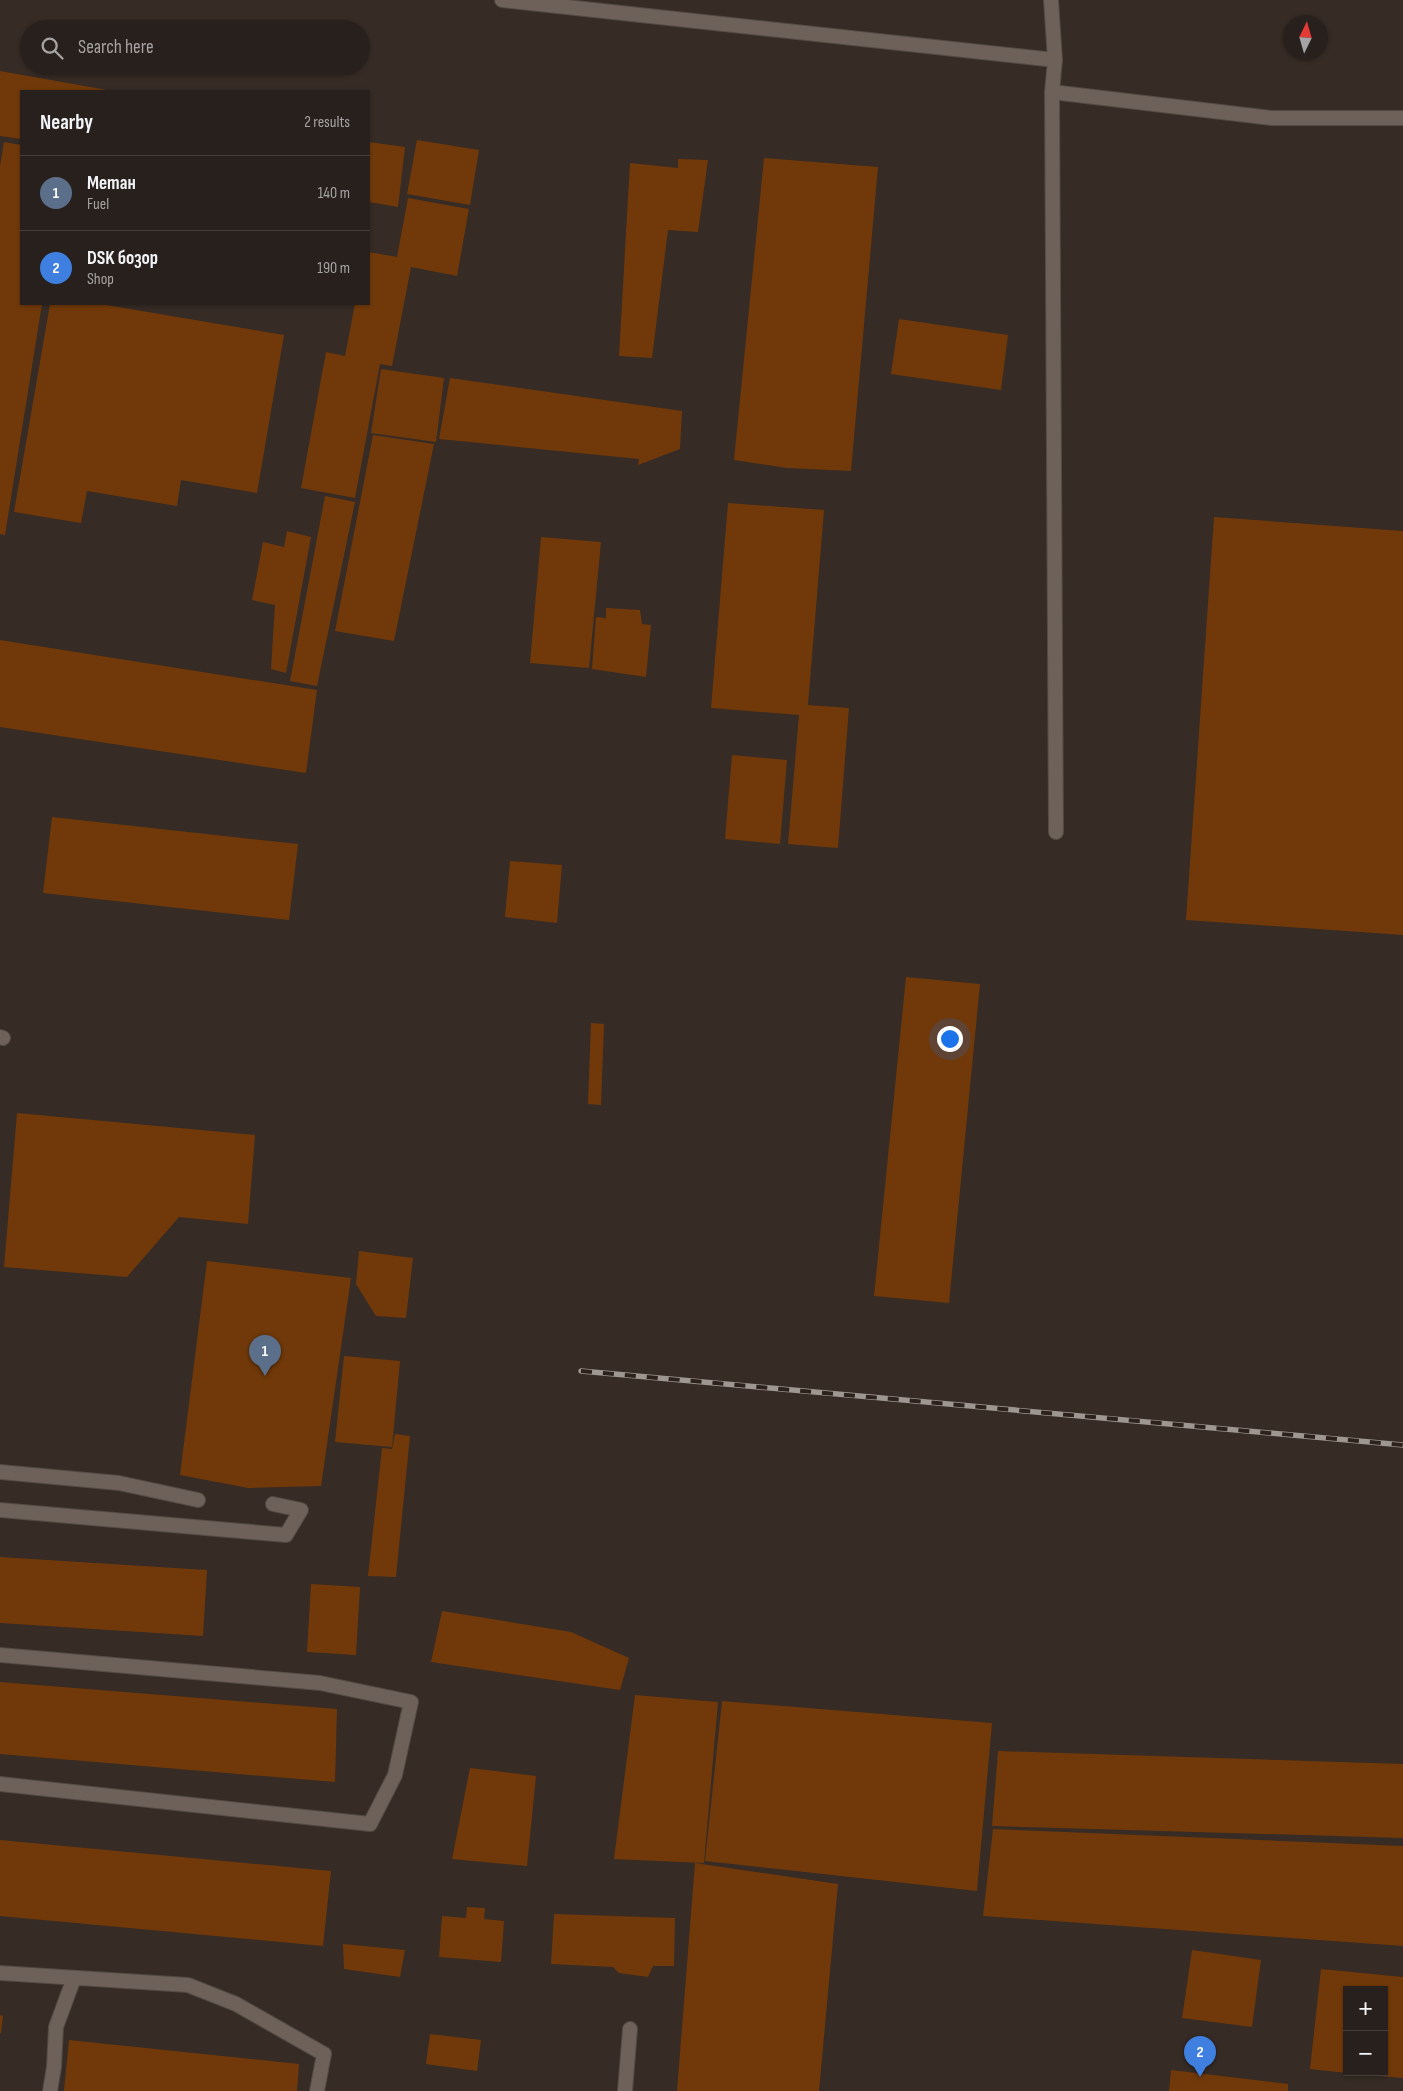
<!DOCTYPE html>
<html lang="en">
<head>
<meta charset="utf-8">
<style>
  :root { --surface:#28201c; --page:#342d29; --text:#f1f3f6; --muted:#a5a3a3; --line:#443e3b; --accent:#2563eb }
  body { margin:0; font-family:"Sofia Sans Condensed",sans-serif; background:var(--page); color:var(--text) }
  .controls { position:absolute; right:15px; bottom:15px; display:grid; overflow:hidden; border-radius:0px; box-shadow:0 1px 4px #0004 }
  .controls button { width:45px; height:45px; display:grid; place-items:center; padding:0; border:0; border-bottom:1px solid var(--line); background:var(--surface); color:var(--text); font:25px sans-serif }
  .compass { position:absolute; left:1283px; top:15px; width:45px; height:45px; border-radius:50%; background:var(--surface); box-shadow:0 1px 4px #0004; rotate:5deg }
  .you { position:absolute; left:949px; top:1038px; width:18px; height:18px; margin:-12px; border:4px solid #fff; border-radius:50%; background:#1a73e8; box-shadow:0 0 0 8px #1a73e833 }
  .badge { display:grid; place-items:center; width:32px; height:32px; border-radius:50%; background:var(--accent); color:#fff; font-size:16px; font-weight:700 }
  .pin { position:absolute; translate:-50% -41px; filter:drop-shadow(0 1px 2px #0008) }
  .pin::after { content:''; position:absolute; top:26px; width:18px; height:15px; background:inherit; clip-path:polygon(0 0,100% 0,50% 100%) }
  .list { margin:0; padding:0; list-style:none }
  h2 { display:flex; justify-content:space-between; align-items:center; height:65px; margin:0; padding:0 20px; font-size:21px }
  h2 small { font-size:16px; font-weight:400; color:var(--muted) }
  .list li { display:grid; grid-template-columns:32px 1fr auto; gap:15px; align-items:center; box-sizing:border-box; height:75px; padding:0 20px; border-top:1px solid var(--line) }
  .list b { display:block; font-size:19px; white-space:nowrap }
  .list p { margin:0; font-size:16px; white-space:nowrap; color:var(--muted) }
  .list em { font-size:16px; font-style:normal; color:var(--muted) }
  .icon { flex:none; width:28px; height:28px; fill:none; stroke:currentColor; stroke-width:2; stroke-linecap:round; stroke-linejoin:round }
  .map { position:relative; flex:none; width:1403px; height:2091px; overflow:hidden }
  .search { position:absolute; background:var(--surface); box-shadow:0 1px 4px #0004; left:20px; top:20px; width:350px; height:55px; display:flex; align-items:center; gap:12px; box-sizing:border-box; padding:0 18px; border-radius:28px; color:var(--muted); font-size:19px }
  .panel { position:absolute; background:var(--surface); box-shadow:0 1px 4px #0004; left:20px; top:90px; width:350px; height:215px; border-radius:0px }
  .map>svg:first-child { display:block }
  .building { fill:#713909 }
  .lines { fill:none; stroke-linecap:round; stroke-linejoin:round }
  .service-casing { stroke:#524a44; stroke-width:16 }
  .minor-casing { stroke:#524a44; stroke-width:16 }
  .service { stroke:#6d6159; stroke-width:14 }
  .minor { stroke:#6d6159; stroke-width:14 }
  .rail-casing { stroke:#9e9691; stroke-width:5.5 }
  .rail { stroke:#2c221b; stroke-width:4; stroke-dasharray:11; stroke-linecap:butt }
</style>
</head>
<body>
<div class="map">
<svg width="1403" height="2091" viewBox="0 0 1403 2091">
  <rect width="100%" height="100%" fill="#362b25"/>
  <!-- building -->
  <path class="building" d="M0,71l107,19v1h-86v48l-21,-3z
    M417,140l62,10 -9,55 -63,-11z
    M4,142l17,3v159h21l-37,231 -5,-1v-368z
    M369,142l36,5 -7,60 -29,-5z
    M764,158l114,9 -27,304 -64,-3 -53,-8z
    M678,159l30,1 -10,72 -30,-2 -16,128 -33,-2 11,-193 48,5z
    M408,198l61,11 -12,67 -46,-9 -19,99 -12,-2 -25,134 -54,-10 25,-136 19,4 10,-52h14v-52l28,5z
    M50,304h50l184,31 -27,158 -76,-13 -4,26 -90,-15 -6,32 -67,-11z
    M899,319l109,16 -7,55 -110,-16z
    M381,369l63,9 -8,64 -65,-9z
    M450,378l232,33 -2,38 -42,16 1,-6 -200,-20z
    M373,435l61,9 -40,197 -59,-10z
    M325,496l30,6 -38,184 -27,-5z
    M728,503l96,7 -16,195 41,3 -11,140 -50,-4 11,-129 -88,-7z
    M1214,517l189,14v404l-217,-15z
    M287,531l24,6 -25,136 -15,-4 4,-64 -23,-5 11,-58 21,5z
    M541,537l60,5 -12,126 -59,-5z
    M606,608l34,2 2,14 9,1 -5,52 -54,-8 4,-52 10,1z
    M0,640l317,50 -11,83 -306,-46z
    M732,755l55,5 -7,84 -55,-5z
    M52,817l246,27 -9,76 -246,-27z
    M510,861l52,4 -5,58 -52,-6z
    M906,977l74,7 -31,319 -75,-7z
    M591,1023l13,1 -3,81 -13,-1z
    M17,1113l238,22 -7,89 -69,-7 -52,60 -123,-10z
    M359,1251l54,7 -7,60 -30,-2 -20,-32z
    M207,1261l144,17 -30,208 -73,2 -68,-13z
    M344,1356l56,5 -8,86 -57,-5z
    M395,1434l15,2 -14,141 -28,-1 14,-128 10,1z
    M0,1557l207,13 -4,66 -203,-13z
    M311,1584l49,3 -4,68 -49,-3z
    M442,1611l129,21 58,26 -9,32 -189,-28z
    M0,1682l337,27 -2,73 -335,-28z
    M635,1695l83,7 -14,161 -90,-4z
    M722,1701l270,22 -15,168 -272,-30z
    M998,1751l405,13v74l-411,-12z
    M470,1768l66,8 -9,90 -75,-7z
    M993,1829l410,17v100l-420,-30z
    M0,1840l331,31 -8,75 -323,-30z
    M695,1863l143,21 -19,207h-142z
    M467,1907l18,1 -1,11 20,2 -3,41 -62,-5 3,-41 24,2z
    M554,1914l121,4 -1,48h-21l-5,11 -29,-4 -6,-6 -62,-3z
    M343,1944l62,6 -5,27 -56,-8z
    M1192,1950l69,10 -9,67 -70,-9z
    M1321,1969l82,8v101l-50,-4 31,-2v-82h-37v83l-37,-4z
    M0,2015l3,1 -2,17h-1z
    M430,2034l51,6 -4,31 -51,-7z
    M69,2040l230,24 -2,27h-233z
    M1171,2070l117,14v7h-119z"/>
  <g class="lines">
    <!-- service casing -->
    <g class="service-casing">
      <path id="service" d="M1051,0l4,60
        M1052,92l4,740
        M0,1037l3,1
        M0,1472l119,11 79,17
        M0,1510l286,25 15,-25 -28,-6
        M0,1655l320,28 91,19 -16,73 -25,49 -370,-40
        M0,1973l188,12 48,19 88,50 -7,37
        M50,2091l4,-24 2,-40 18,-49
        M625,2091l5,-62"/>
    </g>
    <!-- minor casing -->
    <g class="minor-casing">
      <path id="minor" d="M502,0l553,60 -3,32 220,26h131"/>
    </g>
    <!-- service -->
    <use href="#service" class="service"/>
    <!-- minor -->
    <use href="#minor" class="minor"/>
    <!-- rail casing -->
    <g class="rail-casing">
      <path id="rail" d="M581,1371l822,74"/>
    </g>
    <!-- rail -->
    <use href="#rail" class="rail"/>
  </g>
</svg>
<div class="controls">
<button>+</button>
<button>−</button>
</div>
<svg class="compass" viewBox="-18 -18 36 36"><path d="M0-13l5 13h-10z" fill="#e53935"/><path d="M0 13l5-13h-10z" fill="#a5a3a3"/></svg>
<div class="you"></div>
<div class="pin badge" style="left:265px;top:1376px;background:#5c6f8a">1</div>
<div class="pin badge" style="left:1200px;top:2077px;background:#3f7fe0">2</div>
<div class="search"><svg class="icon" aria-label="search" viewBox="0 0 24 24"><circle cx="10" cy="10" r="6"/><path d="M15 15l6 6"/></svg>Search here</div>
<section class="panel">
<h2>Nearby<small>2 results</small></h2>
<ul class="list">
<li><span class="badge" style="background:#5c6f8a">1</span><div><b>Метан</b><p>Fuel</p></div><em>140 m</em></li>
<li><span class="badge" style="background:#3f7fe0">2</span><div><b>DSK бозор</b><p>Shop</p></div><em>190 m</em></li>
</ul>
</section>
</div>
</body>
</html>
